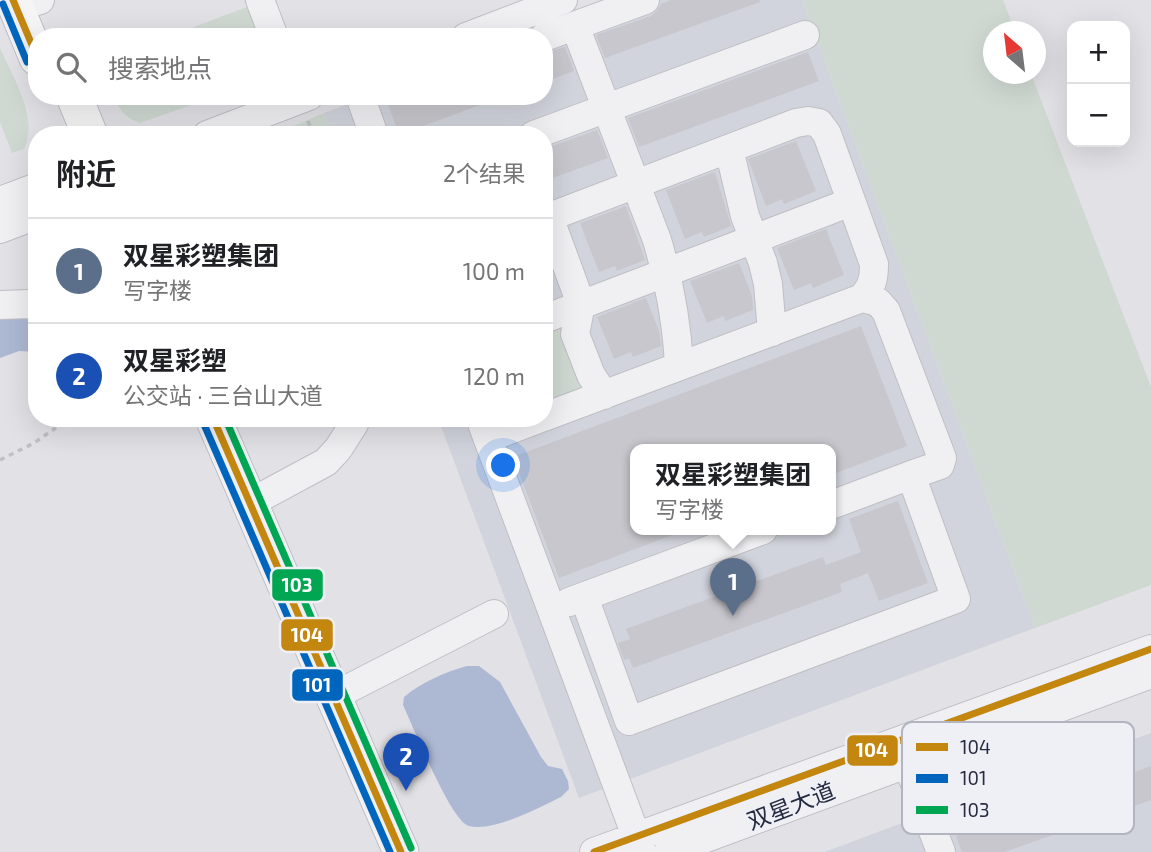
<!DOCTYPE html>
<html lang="zh">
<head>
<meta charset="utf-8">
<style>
  :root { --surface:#fff; --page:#f6f6f6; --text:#202124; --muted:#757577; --line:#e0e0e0; --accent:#676b7a }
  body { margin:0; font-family:"Exo 2","Noto Sans SC",sans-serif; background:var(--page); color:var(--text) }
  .controls { position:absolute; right:21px; top:21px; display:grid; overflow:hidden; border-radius:14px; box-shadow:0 7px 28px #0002 }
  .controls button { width:63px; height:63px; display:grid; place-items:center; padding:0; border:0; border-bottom:2px solid var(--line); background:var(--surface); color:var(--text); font:35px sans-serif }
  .compass { position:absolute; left:983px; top:21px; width:63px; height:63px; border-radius:50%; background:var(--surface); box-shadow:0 7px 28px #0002; rotate:332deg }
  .you { position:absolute; left:504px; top:466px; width:24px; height:24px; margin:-18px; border:5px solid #fff; border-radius:50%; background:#1a73e8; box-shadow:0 0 0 10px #1a73e833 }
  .badge { display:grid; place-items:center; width:46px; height:46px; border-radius:50%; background:var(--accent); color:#fff; font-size:23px; font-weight:700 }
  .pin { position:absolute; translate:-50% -58px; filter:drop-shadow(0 2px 4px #0008) }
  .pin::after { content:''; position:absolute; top:37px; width:24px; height:21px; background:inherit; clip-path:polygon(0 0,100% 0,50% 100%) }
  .popup { position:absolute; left:630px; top:444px; width:206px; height:91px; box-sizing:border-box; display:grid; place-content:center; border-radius:14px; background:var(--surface); filter:drop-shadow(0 2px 5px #0005); font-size:23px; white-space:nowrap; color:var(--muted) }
  .popup b { font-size:26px; color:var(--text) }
  .popup::after { content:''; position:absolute; left:50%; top:100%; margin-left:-14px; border:14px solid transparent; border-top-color:var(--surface) }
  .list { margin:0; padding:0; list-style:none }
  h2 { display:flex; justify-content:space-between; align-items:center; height:91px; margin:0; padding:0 28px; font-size:30px }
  h2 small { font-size:23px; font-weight:400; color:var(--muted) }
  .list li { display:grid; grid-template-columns:46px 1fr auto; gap:21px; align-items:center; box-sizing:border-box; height:105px; padding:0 28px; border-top:2px solid var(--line) }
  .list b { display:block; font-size:26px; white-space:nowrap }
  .list p { margin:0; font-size:23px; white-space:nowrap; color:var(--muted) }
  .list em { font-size:23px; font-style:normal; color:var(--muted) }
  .icon { flex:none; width:38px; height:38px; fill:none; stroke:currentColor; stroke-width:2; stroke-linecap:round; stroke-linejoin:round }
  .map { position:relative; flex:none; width:1151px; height:852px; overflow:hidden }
  .search { position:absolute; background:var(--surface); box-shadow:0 7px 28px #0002; left:28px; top:28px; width:525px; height:77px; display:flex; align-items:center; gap:18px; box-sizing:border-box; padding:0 24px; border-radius:28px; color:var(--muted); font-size:26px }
  .panel { position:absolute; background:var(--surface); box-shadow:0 7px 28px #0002; left:28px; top:126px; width:525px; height:301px; border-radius:28px }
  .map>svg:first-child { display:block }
  .built { fill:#d2d4dd; fill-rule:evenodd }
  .green { fill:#cfd9d1 }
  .water { fill:#adb8d3 }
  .building { fill:#c7c7cd }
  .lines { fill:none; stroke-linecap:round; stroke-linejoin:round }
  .minor-casing { stroke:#bfbfc4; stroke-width:30 }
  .major-casing { stroke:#bdbec4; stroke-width:37 }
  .path { stroke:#bfc0c6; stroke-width:3.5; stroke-dasharray:5 5; stroke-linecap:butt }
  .minor { stroke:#f0f0f3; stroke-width:28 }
  .major { stroke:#f5f5f6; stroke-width:35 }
  .bus-1-casing { stroke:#eef0f6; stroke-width:12 }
  .bus-2-casing { stroke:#eef0f6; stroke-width:12 }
  .bus-3-casing { stroke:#eef0f6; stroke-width:12 }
  .bus-1 { stroke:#c38710; stroke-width:7 }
  .bus-2 { stroke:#0065bd; stroke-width:7 }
  .bus-3 { stroke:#00a651; stroke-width:7 }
  .labels { text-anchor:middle; stroke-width:6; stroke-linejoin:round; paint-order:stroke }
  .street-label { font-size:23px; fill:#262b40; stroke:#eef0f6 }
  .key { fill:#eef0f6; stroke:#b2b5bf; stroke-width:2 }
  .key-label { font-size:19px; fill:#262b40 }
  .line-badge { stroke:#eef0f6; stroke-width:2.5 }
  .badge-label { font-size:19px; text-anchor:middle; font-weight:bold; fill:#fff }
</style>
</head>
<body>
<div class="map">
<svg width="1151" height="852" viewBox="0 0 1151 852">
  <rect width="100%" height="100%" fill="#e1e1e6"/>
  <!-- built -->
  <path class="built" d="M621,0h181l233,628 -456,170 -141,-380h106v-283h-212l-8,-22 45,-17h175v-59h-19zM635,450h196v80h-196z
    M1151,733v119h-326l58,-22z"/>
  <!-- green -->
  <path class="green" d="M802,0h201l12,31 -22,1v42h38l120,313v198l-116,43z
    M252,5l13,32h-97z
    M0,48c13,30 39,69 24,101l-12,4 -12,-31z
    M113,96h104l-77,27c-15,-5 -20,-13 -27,-27z
    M324,113l8,22h-59z
    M564,321l24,64 -44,17v-73z"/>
  <!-- water -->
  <path class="water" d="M0,317h19l18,5v30l-18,-1 -19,7z
    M467,666h12l21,16 41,75 7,9 14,3 6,12 1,8 -8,8c-23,11 -67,35 -92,29 -18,-4 -56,-100 -66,-121l1,-8c18,-15 41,-25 63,-31z"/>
  <!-- building -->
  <path class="building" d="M671,0h88l1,2 -155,56 -9,-23 55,-19 6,-5 4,-7z
    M565,47l9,24 -30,11v-29z
    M808,52l11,29 -180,66 -11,-29z
    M409,96h90v2l-100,37 -11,-31z
    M597,130l11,28 -64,23v-32z
    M796,141l20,50 -32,13 -2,-5 -16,7 -18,-47z
    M715,172l16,54 -27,11 -2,-5 -17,7 -19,-49z
    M626,206l19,54 -28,11 -2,-5 -16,6 -19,-49z
    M826,229l18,46 -31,13 -2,-5 -17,7 -17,-42z
    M739,263l13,33 1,14 -28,11 -1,-5 -17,7 -17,-42z
    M646,298l13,33 2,15 -28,11 -2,-5 -17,7 -17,-42z
    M861,326l46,120 -76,29v-25h-196v80l45,2 -121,46 -46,-121z
    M898,501l30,82 -49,18 -11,-28 -28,11 2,8 -209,76 -4,-10 -5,2 -6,-17 12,-4 -4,-10 197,-72 3,8 35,-13 -12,-33z
    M1151,766v34l-146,52h-43l-6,-16z"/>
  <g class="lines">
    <!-- minor casing -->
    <g class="minor-casing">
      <path id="minor" d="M260,0l14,37
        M33,2l7,-2
        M575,26l82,214c12,41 20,83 22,126
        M466,37l97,-37
        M544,37l101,-37
        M360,96l14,39
        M207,135l102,-39
        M534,135l271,-100
        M729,149l16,67 18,47 5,21 4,48
        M0,201l37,-14
        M549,217l32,87 -6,30 16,41 13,20
        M544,219l252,-96 12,-2 11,2 8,11 47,130c0,15 -2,23 -12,34l-318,119
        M0,229l37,-14
        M862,298l16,4 8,9 56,147 -2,7 -29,10
        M0,305l30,-1 7,3
        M544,319l307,-117
        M480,418l162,434
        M488,438l53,-20
        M250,503l76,-41 12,-13 16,-25
        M584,597l45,124 327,-122 -45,-124 -80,30
        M569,602l194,-72
        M334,696l160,-82
        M901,747l40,105
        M594,852l557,-203
        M668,852l483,-178"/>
    </g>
    <!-- major casing -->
    <g class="major-casing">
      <path id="major" d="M13,0l24,58
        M74,96l16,39
        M213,418l188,434"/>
    </g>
    <!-- path -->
    <path class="path" d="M308,121l5,14
      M0,460l34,-17 36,-25"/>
    <!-- minor -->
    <use href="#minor" class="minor"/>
    <!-- major -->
    <use href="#major" class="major"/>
    <!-- bus-1 casing -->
    <g class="bus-1-casing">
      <path id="bus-1" d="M13,0l24,57
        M213,418l188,434
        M594,852l557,-203"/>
    </g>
    <!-- bus-2 casing -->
    <g class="bus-2-casing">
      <path id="bus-2" d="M3,4l24,58
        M203,422l187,430"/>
    </g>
    <!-- bus-3 casing -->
    <g class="bus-3-casing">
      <path id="bus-3" d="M225,418l186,430"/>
    </g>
    <!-- bus-1 -->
    <use href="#bus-1" class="bus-1"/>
    <!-- bus-2 -->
    <use href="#bus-2" class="bus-2"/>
    <!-- bus-3 -->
    <use href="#bus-3" class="bus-3"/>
  </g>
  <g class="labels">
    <!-- street labels -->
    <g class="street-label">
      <text transform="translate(791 806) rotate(-21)" y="8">双星大道</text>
    </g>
  </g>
  <!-- legend -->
  <rect x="902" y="722" width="232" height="112" rx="10" class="key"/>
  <rect x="916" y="743" width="32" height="8" fill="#c38710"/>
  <rect x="916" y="774" width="32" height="9" fill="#0065bd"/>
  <rect x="916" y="806" width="32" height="8" fill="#00a651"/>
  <g class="key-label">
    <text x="960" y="754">104</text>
    <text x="960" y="785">101</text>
    <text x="960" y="817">103</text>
  </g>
  <g class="line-badge">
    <rect x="271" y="568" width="53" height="34" rx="7" fill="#00a651"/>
    <rect x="280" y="618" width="54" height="34" rx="7" fill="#c38710"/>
    <rect x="291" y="668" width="53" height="34" rx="7" fill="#0065bd"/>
    <rect x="846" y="734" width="53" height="33" rx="7" fill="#c38710"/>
  </g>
  <g class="badge-label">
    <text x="297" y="592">103</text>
    <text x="307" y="642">104</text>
    <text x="317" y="692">101</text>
    <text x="872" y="757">104</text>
  </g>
</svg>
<div class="controls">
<button>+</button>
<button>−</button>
</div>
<svg class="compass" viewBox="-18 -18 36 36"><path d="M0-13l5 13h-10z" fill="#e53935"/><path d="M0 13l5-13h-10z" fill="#757577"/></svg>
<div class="you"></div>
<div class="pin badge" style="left:733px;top:616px;background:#5c6f8a">1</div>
<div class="popup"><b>双星彩塑集团</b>写字楼</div>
<div class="pin badge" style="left:406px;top:791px;background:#1a4fb4">2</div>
<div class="search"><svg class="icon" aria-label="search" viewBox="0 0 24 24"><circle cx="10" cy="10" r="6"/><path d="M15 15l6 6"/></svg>搜索地点</div>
<section class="panel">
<h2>附近<small>2个结果</small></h2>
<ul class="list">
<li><span class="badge" style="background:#5c6f8a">1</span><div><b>双星彩塑集团</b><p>写字楼</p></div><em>100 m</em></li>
<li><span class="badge" style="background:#1a4fb4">2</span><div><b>双星彩塑</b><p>公交站 · 三台山大道</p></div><em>120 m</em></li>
</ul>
</section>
</div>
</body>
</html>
